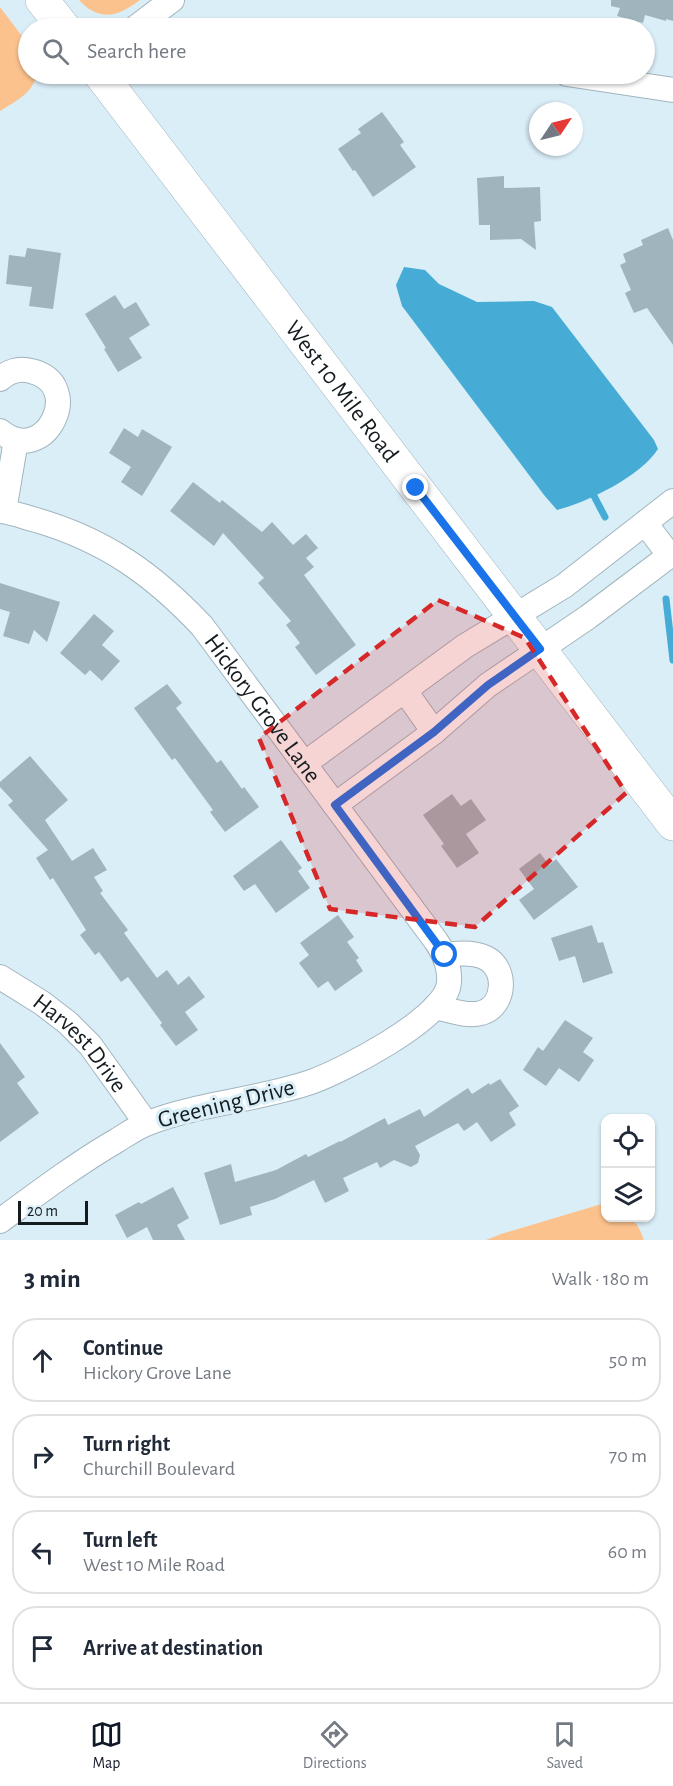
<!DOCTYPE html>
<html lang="en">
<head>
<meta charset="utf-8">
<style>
  :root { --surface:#fff; --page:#f2f2f3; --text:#1f2937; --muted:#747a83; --line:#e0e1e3; --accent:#111827 }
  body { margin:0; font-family:"Alegreya Sans",sans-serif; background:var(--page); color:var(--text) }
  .controls { position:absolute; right:18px; bottom:18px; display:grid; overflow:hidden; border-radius:12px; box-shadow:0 2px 4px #0004 }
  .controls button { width:54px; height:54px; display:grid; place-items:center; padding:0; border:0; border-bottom:2px solid var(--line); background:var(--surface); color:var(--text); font:30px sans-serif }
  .compass { position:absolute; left:529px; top:102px; width:54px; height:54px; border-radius:50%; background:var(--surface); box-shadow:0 2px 4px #0004; rotate:55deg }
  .scale { position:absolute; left:18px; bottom:15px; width:70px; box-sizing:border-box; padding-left:6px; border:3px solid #141c1f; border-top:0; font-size:16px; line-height:21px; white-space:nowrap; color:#141c1f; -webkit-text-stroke:4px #daeef8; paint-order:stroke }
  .stop { position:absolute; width:18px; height:18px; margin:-14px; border:4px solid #1a73e8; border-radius:50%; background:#fff }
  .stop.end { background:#1a73e8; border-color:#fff; box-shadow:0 2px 6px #0008 }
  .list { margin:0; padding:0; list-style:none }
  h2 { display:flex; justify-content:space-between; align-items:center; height:78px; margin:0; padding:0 24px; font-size:26px }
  h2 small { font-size:20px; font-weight:400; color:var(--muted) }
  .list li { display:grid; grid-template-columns:39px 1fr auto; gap:18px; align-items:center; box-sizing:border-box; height:84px; margin:0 12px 12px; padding:0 12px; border:2px solid var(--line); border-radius:24px }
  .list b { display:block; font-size:22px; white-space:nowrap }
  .list p { margin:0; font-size:20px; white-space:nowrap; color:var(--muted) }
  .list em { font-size:20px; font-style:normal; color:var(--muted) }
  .icon { flex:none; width:33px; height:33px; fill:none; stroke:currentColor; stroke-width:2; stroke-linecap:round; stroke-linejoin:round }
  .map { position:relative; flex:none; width:673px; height:1240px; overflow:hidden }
  .search { position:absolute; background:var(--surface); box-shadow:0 2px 4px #0004; left:18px; right:18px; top:18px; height:66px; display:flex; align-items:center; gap:15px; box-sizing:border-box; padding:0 21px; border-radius:33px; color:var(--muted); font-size:22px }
  .sheet { height:462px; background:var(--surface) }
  nav { display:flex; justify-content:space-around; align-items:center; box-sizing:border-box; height:84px; border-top:2px solid var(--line); background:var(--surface); font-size:16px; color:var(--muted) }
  nav a { display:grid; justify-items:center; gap:3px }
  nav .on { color:var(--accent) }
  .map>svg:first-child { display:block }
  .green { fill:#fcc28e }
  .water { fill:#46acd5 }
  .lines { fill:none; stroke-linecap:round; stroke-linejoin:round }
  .stream { stroke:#46acd5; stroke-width:7 }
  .building { fill:#a0b4bd }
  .minor-casing { stroke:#a2b5bf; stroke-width:26 }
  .secondary-casing { stroke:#a2b5bf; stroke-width:34 }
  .minor { stroke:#fff; stroke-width:24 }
  .secondary { stroke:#fff; stroke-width:33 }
  .route { stroke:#1a73e8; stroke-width:8 }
  .marked { fill:#d62828; fill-opacity:0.2; stroke:#d62828; stroke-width:4.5; stroke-dasharray:12 8; stroke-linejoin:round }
  .labels { text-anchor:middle; stroke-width:6; stroke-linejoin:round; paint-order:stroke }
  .street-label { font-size:24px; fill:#141c1f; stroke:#daeef8 }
</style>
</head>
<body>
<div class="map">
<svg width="673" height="1240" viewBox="0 0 673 1240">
  <rect width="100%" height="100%" fill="#daeef8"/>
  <!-- green -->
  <path class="green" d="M79,0h61c-22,17 -41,22 -61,0z
    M0,7l28,37v30h9c-4,19 -21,27 -37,37z
    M605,1203l1,15c25,0 29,-3 38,22h-158l15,-6z"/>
  <!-- water -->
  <path class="water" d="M404,267l21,3 14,14 38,18 57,-1 18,6 102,133 4,9c-17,27 -70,53 -101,61l-13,-15 -142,-189 -6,-21z"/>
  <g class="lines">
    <!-- stream -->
    <path class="stream" d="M594,496l11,21
      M666,599l7,61"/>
  </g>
  <!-- building -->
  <path class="building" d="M611,0h62v21l-7,-2v2l-21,-6 -2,8 -26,-7 3,-8 -9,-2z
    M382,112l22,30 -4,3 16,22 -43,30 -18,-27 -2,1 -15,-22 23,-16 -3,-4z
    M504,176v12l36,-1 1,34 -7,1 2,28 -15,-11 -31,1v-15h-11l-2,-47z
    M668,228l5,12v105l-26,-37 -13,5 -9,-20 6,-3 -11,-25 6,-3 -3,-8 20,-9 -2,-5z
    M27,248l34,5 -8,56 -24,-3 3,-19 -26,-3 3,-29 16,2z
    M115,295l9,14 12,-7 14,23 -21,13 13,20 -24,14 -14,-23 2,-1 -21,-34z
    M124,428l14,9 4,-8 30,18 -30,49 -21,-14 10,-15 -22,-14z
    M193,482l27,21 2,-3 40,32 10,-10 21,23 13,-11 12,14 -12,10 8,9 -10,8 52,70 -40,30 -21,-28 5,-4 -14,-18 5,-4 -33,-38 6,-5 -41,-45 -9,13 -44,-35z
    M0,583l60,19 -13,40 -13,-12 -5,14 -26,-8 7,-24 -10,-3z
    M94,614l20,17 -12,14 18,16 -18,20 -12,-11 -5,5 -25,-22z
    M167,684l15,19 -6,5 41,55 4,-3 21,29 2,-2 15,20 -34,25 -15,-20 3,-2 -38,-52 -3,2 -38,-52z
    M30,756l38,44 -23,20 27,41 21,-13 14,22 -13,7 9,14 -3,2 28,37 -4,3 33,45 10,-8 11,15 11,-9 16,21 -20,15 13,18 -22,16 -16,-21 2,-2 -34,-46 -7,5 -22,-30 -4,3 -15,-20 6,-5 -33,-52 -3,2 -14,-22 12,-8 -40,-45 5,-4 -13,-14v-5z
    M452,794l9,12 10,-7 15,21 -20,14 13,19 -22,15 -16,-22 3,-2 -21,-29z
    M281,840l21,28 -4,3 12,17 -34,25 -21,-29 -11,7 -11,-15z
    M540,853l9,12 7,-6 22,28 -44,33 -15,-20 15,-11 -15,-20z
    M338,915l16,22 -7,5 12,16 -3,2 7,11 -28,20 -7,-10 -10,7 -19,-25 10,-8 -9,-12z
    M592,925l6,18 5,-1 10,31 -30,10 -8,-27 -16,5 -8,-23z
    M565,1020l28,18 -10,14 11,8 -15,22 -20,-14 -13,18 -23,-16 15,-23 5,4z
    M0,1043l25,34 -8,6 22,30 -39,29z
    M500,1079l19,27 -10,7 7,12 -25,17 -14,-20 -13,9 -6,-8 -43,23 5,9 -2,8 -7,4 -17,-7 -14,8 -3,-6 -34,16 6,13 -24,12 -11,-23 -39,19 -25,8 2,8 -32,10 -16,-52 27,-9 4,18 41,-12 30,-16 2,3 32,-16v1l45,-24 3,7 32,-16 4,8 44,-29 4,6 17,-11 1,2z
    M173,1187l16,31 -12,7 8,15h-32l-6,-13 -20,11 -12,-23 24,-13 2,2z"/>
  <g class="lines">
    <!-- minor casing -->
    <g class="minor-casing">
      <g id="minor">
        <path d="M135,28l37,-28"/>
        <path d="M567,74l106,16"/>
        <path d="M0,379c9,-8 20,-11 31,-8 56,13 14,98 -31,60"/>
        <path id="s1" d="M0,511c12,1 24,6 36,9 69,20 117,54 166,106l234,315c9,13 16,31 12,47 -11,34 -104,82 -137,94 -53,18 -111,21 -163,41 -11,4 -22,12 -32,18 -41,24 -78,52 -116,80"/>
        <path d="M4,511l12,-71"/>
        <path d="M645,523l25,33"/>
        <path d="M405,691l29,41"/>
        <path d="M304,764l161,-118 99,-60 109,-85"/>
        <path d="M335,805l99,-73 54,-47 100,-68 85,-64"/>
        <path id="s2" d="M0,977l42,26 26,20 22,22 56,78"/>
        <path d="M435,1007c14,3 32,10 46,6 24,-6 27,-44 5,-55 -12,-6 -27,-5 -41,-3"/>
      </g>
    </g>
    <!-- secondary casing -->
    <g class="secondary-casing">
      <g id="secondary">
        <path d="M42,0l22,28"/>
        <path id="s3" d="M100,74l573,750"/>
      </g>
    </g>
    <!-- minor -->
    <use href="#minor" class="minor"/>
    <!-- secondary -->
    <use href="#secondary" class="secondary"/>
  </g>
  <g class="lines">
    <!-- route -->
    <path class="route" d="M416,488l124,161 -52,36 -54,47 -99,73 110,150"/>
  </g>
  <!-- marked area -->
  <path class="marked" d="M438,600l87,38 101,155 -151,134 -145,-18 -71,-171z"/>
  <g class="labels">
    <!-- street labels -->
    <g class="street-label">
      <text dy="8" stroke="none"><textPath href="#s3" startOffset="399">West 10 Mile Road</textPath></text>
      <text dy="8" stroke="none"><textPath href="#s1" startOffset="339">Hickory Grove Lane</textPath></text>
      <text dy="8" stroke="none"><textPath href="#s2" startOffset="105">Harvest Drive</textPath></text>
      <text transform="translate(226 1103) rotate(-14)" y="8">Greening Drive</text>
    </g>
  </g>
</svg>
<div class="controls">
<button><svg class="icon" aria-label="locate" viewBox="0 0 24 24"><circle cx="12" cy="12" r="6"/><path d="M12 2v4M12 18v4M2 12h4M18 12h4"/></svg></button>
<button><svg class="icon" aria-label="layers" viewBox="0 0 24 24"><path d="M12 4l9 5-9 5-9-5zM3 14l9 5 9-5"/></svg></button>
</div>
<svg class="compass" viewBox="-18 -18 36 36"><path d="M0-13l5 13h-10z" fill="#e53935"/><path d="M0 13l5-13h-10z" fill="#747a83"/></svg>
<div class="scale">20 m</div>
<div class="stop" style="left:445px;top:955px"></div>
<div class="stop end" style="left:416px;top:488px"></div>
<div class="search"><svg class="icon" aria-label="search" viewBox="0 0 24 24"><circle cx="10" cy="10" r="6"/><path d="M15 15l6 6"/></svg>Search here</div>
</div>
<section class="sheet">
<h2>3 min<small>Walk · 180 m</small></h2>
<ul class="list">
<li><svg class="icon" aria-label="ahead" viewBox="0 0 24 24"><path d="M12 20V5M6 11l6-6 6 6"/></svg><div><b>Continue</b><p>Hickory Grove Lane</p></div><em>50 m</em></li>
<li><svg class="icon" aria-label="right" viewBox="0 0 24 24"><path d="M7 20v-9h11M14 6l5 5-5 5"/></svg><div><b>Turn right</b><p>Churchill Boulevard</p></div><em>70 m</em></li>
<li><svg class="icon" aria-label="left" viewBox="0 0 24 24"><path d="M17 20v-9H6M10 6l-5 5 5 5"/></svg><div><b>Turn left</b><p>West 10 Mile Road</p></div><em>60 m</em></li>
<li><svg class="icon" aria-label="arrive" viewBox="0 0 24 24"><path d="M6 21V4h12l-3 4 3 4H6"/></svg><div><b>Arrive at destination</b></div></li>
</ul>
</section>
<nav>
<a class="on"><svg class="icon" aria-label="map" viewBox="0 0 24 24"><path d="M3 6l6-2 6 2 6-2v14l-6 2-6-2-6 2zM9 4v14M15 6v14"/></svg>Map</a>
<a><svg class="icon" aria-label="directions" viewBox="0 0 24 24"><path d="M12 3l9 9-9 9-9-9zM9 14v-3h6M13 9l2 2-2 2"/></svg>Directions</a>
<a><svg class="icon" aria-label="saved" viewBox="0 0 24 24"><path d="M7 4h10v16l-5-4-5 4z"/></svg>Saved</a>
</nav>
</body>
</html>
